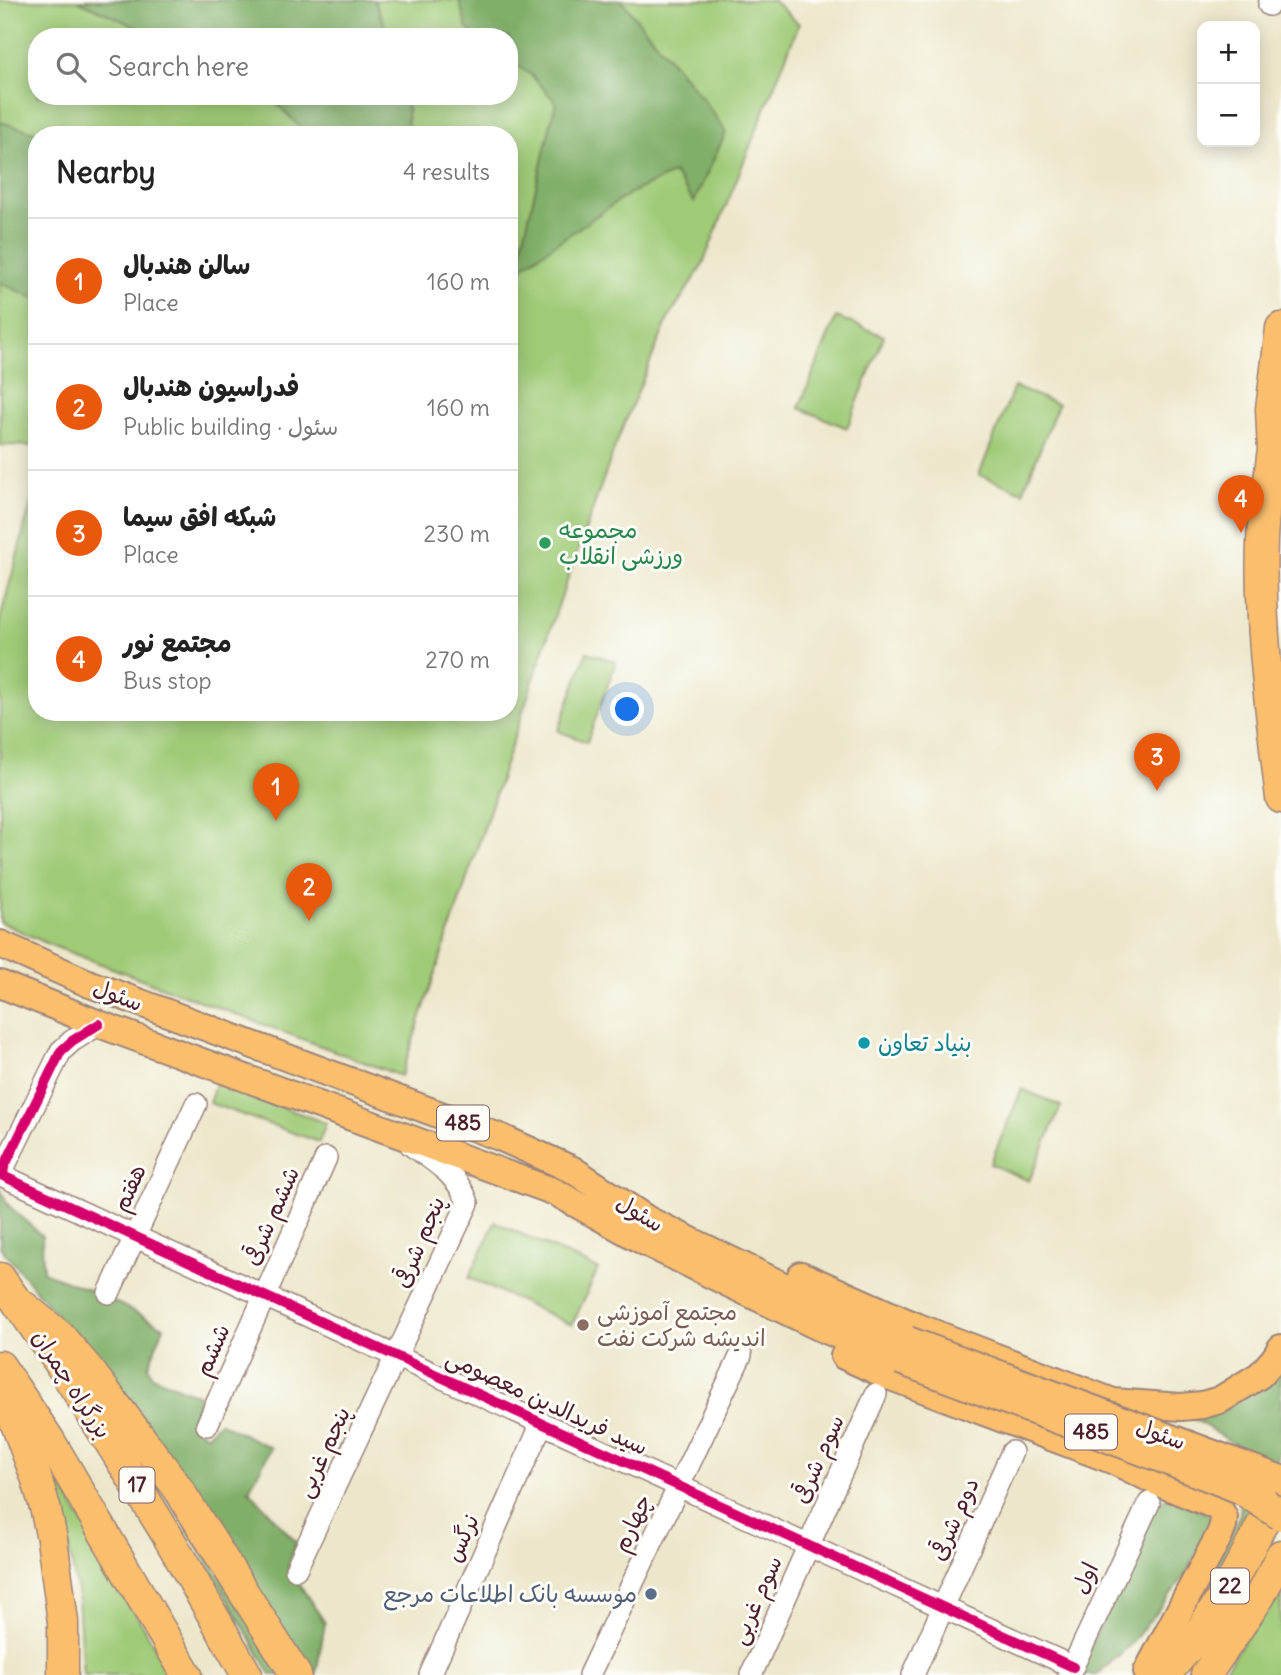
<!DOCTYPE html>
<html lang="en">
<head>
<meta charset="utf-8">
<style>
  :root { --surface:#fff; --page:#f2f2f2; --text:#222; --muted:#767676; --line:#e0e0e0; --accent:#ea580c }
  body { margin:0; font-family:Delius,"Playpen Sans Arabic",sans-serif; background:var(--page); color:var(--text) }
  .controls { position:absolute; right:21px; top:21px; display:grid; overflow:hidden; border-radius:14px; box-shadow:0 4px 18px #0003 }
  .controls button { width:63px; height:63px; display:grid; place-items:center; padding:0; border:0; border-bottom:2px solid var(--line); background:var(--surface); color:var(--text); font:35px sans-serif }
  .you { position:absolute; left:628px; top:710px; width:24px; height:24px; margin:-18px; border:5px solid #fff; border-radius:50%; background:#1a73e8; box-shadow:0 0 0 10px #1a73e833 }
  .badge { display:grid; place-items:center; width:46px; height:46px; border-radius:50%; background:var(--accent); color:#fff; font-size:23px; font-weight:700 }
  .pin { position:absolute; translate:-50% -58px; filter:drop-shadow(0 2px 4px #0008) }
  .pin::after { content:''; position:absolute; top:37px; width:24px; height:21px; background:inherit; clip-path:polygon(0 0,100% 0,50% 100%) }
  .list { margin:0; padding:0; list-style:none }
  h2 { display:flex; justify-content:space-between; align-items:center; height:91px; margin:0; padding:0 28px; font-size:30px }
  h2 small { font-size:23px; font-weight:400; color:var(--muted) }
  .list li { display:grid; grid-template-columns:46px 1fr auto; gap:21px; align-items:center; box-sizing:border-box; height:126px; padding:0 28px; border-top:2px solid var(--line) }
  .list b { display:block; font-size:26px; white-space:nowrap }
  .list p { margin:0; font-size:23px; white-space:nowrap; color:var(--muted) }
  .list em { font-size:23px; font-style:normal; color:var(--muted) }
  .icon { flex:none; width:38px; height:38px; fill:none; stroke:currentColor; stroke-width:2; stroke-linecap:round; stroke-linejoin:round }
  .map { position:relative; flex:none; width:1281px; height:1675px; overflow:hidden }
  .search { position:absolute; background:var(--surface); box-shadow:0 4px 18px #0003; left:28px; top:28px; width:490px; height:77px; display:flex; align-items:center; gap:18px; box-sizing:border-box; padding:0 24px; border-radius:28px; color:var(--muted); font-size:26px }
  .panel { position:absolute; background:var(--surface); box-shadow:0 4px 18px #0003; left:28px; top:126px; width:490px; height:595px; border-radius:28px }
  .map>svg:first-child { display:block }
  .green { fill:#9fcb77; stroke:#747551; stroke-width:2; fill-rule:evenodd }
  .forest { fill:#7faf68; stroke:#64674a; stroke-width:2 }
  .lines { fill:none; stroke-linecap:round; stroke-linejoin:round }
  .minor-casing { stroke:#9b837a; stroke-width:24 }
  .major-casing { stroke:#9b837a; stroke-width:30 }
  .highway-casing { stroke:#9b837a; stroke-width:33 }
  .minor { stroke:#fff; stroke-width:21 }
  .major { stroke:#fabe6d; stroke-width:26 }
  .highway { stroke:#fabe6d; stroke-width:30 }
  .major-bridge-casing { stroke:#9b837a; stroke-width:30; stroke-linecap:butt }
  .highway-bridge-casing { stroke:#9b837a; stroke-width:33; stroke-linecap:butt }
  .major-bridge { stroke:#fabe6d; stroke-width:26 }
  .highway-bridge { stroke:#fabe6d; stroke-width:30 }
  .cycleway-casing { stroke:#fdfcf7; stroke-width:15 }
  .cycleway { stroke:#d6006c; stroke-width:10 }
  .leisure-dot { fill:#2e9e5b; stroke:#fdfcf7; stroke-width:2.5 }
  .culture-dot { fill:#0f9aa8; stroke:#fdfcf7; stroke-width:2.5 }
  .education-dot { fill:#8d6e63; stroke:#fdfcf7; stroke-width:2.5 }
  .service-dot { fill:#5c6f8a; stroke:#fdfcf7; stroke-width:2.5 }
  .labels { text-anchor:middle; stroke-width:6; stroke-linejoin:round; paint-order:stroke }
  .shield { fill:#fdfcf7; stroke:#806168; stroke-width:2 }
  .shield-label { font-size:21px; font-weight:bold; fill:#4a1f2b }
  .leisure-label { font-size:23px; fill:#27864d; stroke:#fdfcf7; text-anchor:start }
  .street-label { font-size:23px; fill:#4a1f2b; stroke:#fdfcf7 }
  .culture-label { font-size:23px; fill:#0d838f; stroke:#fdfcf7; text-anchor:start }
  .education-label { font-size:23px; fill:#785e54; stroke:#fdfcf7; text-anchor:start }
  .service-label { font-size:23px; fill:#4e5e75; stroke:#fdfcf7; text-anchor:end }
</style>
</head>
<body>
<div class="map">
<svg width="1281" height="1675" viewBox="0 0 1281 1675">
  <rect width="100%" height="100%" fill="#fdfcf7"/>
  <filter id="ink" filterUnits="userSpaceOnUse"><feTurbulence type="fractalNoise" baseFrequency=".0143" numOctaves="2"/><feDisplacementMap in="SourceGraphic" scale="14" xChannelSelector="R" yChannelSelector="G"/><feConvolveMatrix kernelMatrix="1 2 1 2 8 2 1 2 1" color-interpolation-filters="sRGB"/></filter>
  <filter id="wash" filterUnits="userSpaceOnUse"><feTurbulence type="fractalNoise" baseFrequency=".00686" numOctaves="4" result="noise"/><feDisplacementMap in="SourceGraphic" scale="28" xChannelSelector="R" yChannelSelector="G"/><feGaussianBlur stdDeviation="1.57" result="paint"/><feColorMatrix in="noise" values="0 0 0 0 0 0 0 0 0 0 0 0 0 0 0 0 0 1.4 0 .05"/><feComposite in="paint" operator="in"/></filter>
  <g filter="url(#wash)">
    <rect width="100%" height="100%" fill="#ece7ca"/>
    <!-- green -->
    <path class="green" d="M0,0h773l26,24 -97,242 -34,53 -51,122 -59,165 -157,470 -348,-130 -53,-24v-302l37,-139v231h472v-577h-472v311l-37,-1zM37,37h472v59h-472z
      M836,317l48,19 -37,92 -48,-20z
      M1014,387l44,17 -35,88 -44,-17z
      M587,652l29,10 -29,80 -29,-11z
      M216,1083l110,40 -7,19 -110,-39z
      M1022,1089l39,17 -32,75 -39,-17z
      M495,1222l103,47 -26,56 -103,-47z
      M44,1455l127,220h-88l-5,-78 -14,-75z
      M1281,1585v90h-60z"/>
    <!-- forest -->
    <path class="forest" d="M77,0h297l16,37h-232z
      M459,0h162l82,99 23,33 -32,70 -20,-29 -44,20 -104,71 -11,12 41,-174 -25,-27 -22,-15v-23h-31l-11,-8z
      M269,96h138l1,39h-100z
      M0,122l45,13h-8v164l-37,-16z
      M0,1188l8,17 34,31 1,36 52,20 69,35 -16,39 4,10 48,20 -9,30 16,9 12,-13 52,26 -22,42 47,52 -8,25 37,56 -9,52h-11l-194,-294 -111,-134z
      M1281,1364v84l-6,18 -65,118 -10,4 20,-34 20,-40 4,-59 -5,-8 -51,-32z
      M145,1455l136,220h-10z
      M1170,1497l45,19 -30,60 -54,68 -34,31h-19l78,-173z"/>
  </g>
  <g filter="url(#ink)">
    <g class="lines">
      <!-- minor casing -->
      <g class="minor-casing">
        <path id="minor" d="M1269,5l2,-5
          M99,1024l-27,17 -11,10 -57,116 -1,9 1070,491
          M109,1293l87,-189
          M207,1425l119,-267
          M296,1569l172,-366c-9,-27 -34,-42 -57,-58
          M430,1675l112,-252
          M589,1675l152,-320
          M751,1675l125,-281
          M913,1675l99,-223
          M1069,1675l80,-172"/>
      </g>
      <!-- major casing -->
      <g class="major-casing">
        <path id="major" d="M0,944l90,40 412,154 71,32 75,50 179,87 81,33
          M0,984l99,40 456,168 88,49 89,44 89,43 79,33
          M801,1275l112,50 200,77 68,5 21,-2 18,-5 40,-25 15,-17 6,-10
          M844,1356l42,19 226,85 45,22 61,25 6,10 -1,9 -3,8 -73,138"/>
      </g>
      <!-- highway casing -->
      <g class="highway-casing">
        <path id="highway" d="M1272,456c-3,28 -9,57 -10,85 -3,86 9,172 19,257
          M1274,474l-3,-65 10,-81
          M0,1278l56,80 58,91 53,86 80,140
          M17,1301l43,35 29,34 54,71 34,46 119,188
          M0,1366l50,75 137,234
          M4,1392l32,85 9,30 7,32 11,83v53
          M1165,1675l27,-32 35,-52 54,-103
          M1206,1675l54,-79 21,-41"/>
      </g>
      <!-- minor -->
      <use href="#minor" class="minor"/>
      <!-- major -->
      <use href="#major" class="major"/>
      <!-- highway -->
      <use href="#highway" class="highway"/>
      <!-- major-bridge casing -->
      <g class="major-bridge-casing">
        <path id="major-bridge" d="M908,1340l373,139
          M900,1361l256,96 109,43"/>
      </g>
      <!-- highway-bridge casing -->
      <g class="highway-bridge-casing">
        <path id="highway-bridge" d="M1247,1493l34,22"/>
      </g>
      <!-- major-bridge -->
      <use href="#major-bridge" class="major-bridge"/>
      <!-- highway-bridge -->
      <use href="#highway-bridge" class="highway-bridge"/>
      <!-- cycleway casing -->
      <g class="cycleway-casing">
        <path id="cycleway" d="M99,1024l-27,17 -11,10 -57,116 -1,9 1070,491"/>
      </g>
      <!-- cycleway -->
      <use href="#cycleway" class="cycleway"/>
    </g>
  </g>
  <!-- markers -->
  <circle class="leisure-dot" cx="545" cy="543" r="7"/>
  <circle class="culture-dot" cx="864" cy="1043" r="7"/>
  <circle class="education-dot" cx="583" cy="1325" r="7"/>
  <circle class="service-dot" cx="651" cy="1594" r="7"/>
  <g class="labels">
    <!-- shield labels -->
    <g class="shield">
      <rect x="437" y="1105.5" width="52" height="35" rx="5"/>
      <rect x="1065" y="1414.5" width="52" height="35" rx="5"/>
      <rect x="119.5" y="1467.5" width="35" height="35" rx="5"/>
      <rect x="1211" y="1568.5" width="38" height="35" rx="5"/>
    </g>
    <g class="shield-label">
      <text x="463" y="1130">485</text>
      <text x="1091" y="1439">485</text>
      <text x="137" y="1492">17</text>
      <text x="1230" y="1593">22</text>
    </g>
    <!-- leisure labels -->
    <g class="leisure-label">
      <text x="559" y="538">مجموعه<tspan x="559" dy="26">ورزشی انقلاب</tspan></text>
    </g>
    <!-- street labels -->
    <g class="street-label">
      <text transform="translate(118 995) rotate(21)" y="8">سئول</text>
      <text transform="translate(129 1188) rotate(-66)" y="8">هفتم</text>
      <text transform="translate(640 1213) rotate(31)" y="8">سئول</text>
      <text transform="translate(271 1216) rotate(-66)" y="8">ششم شرقی</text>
      <text transform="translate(419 1242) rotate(-67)" y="8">پنجم شرقی</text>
      <text transform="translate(212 1350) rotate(-66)" y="8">ششم</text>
      <text transform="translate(72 1384) rotate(57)" y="8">بزرگراه چمران</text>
      <text transform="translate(547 1402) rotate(25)" y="8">سید فریدالدین معصومی</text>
      <text transform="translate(1161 1434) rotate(20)" y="8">سئول</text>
      <text transform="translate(323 1452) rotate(-65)" y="8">پنجم غربی</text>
      <text transform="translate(818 1459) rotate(-66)" y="8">سوم شرقی</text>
      <text transform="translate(954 1519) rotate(-66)" y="8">دوم شرقی</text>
      <text transform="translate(632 1523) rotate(-65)" y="8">چهارم</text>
      <text transform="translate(462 1538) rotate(-66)" y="8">نرگس</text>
      <text transform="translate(1085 1578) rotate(-65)" y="8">اول</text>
      <text transform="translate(756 1600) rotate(-66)" y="8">سوم غربی</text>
    </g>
    <!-- culture labels -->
    <g class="culture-label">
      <text x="878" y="1051">بنیاد تعاون</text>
    </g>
    <!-- education labels -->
    <g class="education-label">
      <text x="597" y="1320">مجتمع آموزشی<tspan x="597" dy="26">اندیشه شرکت نفت</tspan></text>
    </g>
    <!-- service labels -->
    <g class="service-label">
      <text x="637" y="1602">موسسه بانک اطلاعات مرجع</text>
    </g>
  </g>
</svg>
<div class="controls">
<button>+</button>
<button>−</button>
</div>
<div class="you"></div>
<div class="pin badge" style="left:276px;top:821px">1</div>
<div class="pin badge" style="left:309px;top:921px">2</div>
<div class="pin badge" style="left:1157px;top:791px">3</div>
<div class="pin badge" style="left:1241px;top:533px">4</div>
<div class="search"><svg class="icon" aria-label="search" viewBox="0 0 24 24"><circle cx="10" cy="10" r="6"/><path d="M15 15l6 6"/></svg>Search here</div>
<section class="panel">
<h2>Nearby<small>4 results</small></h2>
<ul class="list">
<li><span class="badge">1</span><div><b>سالن هندبال</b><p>Place</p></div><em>160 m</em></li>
<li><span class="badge">2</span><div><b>فدراسیون هندبال</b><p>Public building · سئول</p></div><em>160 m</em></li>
<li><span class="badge">3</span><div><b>شبکه افق سیما</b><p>Place</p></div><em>230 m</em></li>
<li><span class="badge">4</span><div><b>مجتمع نور</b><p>Bus stop</p></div><em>270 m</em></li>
</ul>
</section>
</div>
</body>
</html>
